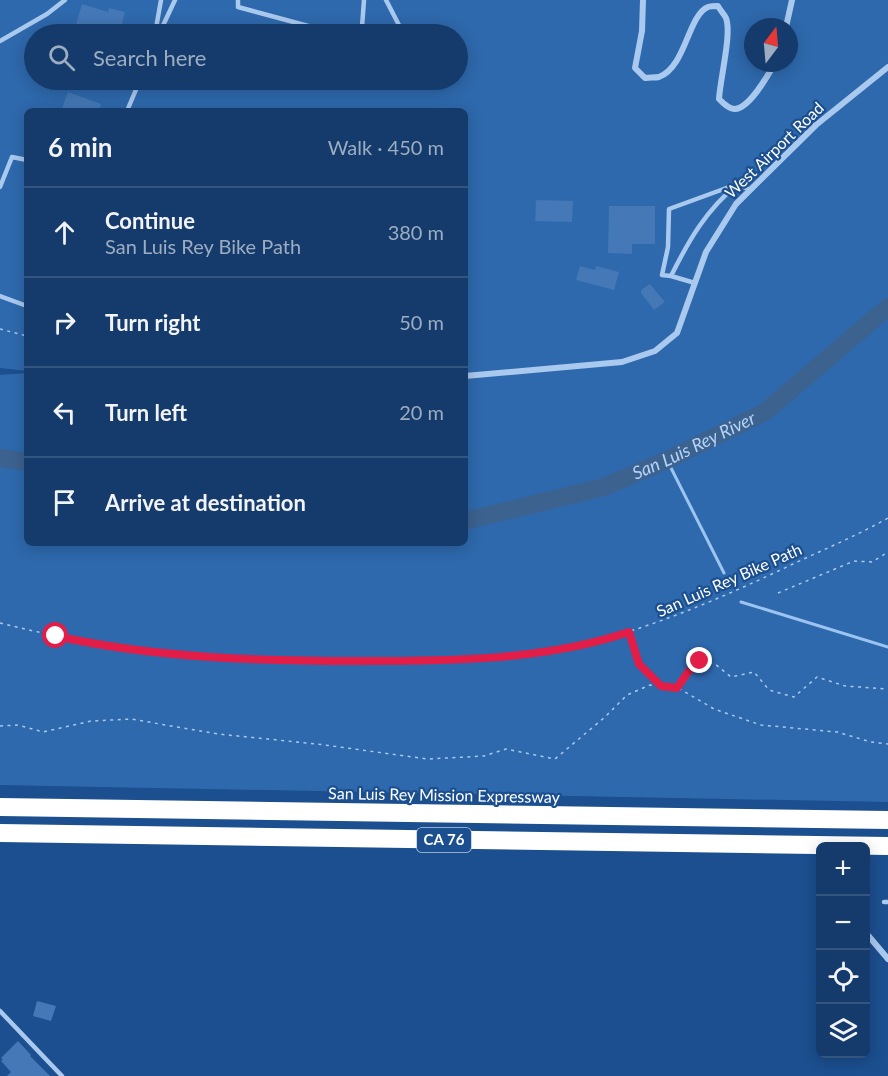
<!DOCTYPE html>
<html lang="en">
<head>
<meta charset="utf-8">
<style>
  :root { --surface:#143b6b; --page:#214673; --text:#f1f3f6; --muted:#9dadc1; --line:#33557e }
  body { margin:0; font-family:Lato,sans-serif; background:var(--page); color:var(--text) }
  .controls { position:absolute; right:18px; bottom:18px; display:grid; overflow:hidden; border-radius:9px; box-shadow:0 3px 15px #0003 }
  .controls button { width:54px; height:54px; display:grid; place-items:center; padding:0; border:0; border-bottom:2px solid var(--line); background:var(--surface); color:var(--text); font:30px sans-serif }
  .compass { position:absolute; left:744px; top:18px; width:54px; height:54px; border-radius:50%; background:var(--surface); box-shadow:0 3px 15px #0003; rotate:16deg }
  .stop { position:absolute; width:18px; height:18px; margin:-14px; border:4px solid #e11d48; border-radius:50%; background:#fff }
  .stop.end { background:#e11d48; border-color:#fff; box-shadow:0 2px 6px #0008 }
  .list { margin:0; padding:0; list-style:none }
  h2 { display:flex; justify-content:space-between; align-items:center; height:78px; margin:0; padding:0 24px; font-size:26px }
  h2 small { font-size:20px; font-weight:400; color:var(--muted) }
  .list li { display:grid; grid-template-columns:39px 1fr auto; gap:18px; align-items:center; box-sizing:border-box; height:90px; padding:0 24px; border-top:2px solid var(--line) }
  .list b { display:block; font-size:22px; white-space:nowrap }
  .list p { margin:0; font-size:20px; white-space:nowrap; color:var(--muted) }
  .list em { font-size:20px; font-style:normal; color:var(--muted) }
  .icon { flex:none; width:33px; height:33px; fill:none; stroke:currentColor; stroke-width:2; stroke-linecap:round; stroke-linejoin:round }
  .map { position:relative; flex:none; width:888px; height:1076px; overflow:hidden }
  .search { position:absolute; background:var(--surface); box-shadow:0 3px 15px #0003; left:24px; top:24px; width:444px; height:66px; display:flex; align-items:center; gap:15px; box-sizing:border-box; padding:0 21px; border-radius:33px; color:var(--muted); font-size:22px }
  .panel { position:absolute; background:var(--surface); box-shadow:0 3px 15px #0003; left:24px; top:108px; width:444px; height:438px; border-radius:9px }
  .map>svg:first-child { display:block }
  .green { fill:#2e69ad; fill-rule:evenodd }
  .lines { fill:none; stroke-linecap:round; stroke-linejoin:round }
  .stream { stroke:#9cc4f0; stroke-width:3 }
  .river { stroke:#3c6290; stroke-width:18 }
  .building { fill:#4478b7 }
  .path { stroke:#a9c9ee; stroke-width:1.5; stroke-dasharray:3 4.5; stroke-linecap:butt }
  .lane { stroke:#a9c9ee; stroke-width:4.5 }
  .street { stroke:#a9c9ee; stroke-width:6 }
  .highway { stroke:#fff; stroke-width:18 }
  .route { stroke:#e11d48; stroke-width:8 }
  .labels { text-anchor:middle; stroke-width:4.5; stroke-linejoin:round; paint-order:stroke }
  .shield { fill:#1b4f8f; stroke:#bbcadd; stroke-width:1.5 }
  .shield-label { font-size:15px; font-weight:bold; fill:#fff }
  .street-label { font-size:16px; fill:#fff; stroke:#1b4f8f }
  .water-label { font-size:18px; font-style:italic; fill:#b5d3f5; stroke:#1b4f8f }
</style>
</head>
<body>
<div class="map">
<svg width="888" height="1076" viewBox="0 0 888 1076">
  <rect width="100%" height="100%" fill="#1b4f8f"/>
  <!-- green -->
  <path class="green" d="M0,0h888v802l-888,-17v-410l27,-2v170h438v-432h-438v260l-27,-3zM753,27h36v36h-36zM34,34h424v46h-424z"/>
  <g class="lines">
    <!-- stream -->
    <path class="stream" d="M667,460l57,113
      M741,602l147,45"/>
    <!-- river -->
    <g class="river">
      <path d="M0,458l27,4"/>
      <path id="s1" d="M465,521l139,-34 63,-27 98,-48 123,-105"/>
    </g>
  </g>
  <!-- building -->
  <path class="building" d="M82,4l26,8 1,-4 16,4 -6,22 -24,-6 -1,3 -18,-6z
    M68,92l33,12 -2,7h-38z
    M536,200l37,1 -1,21 -37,-1z
    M609,206h46v38h-23v10l-24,-1z
    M580,266l15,4 1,-4 23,6 -5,18 -38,-10z
    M650,284l15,18 -11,8 -13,-17v-3z
    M37,1001l19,5 -5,15 -18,-5z
    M18,1041l13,14 -1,1 20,20h-43l4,-4 -10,-11 2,-1 -2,-2z"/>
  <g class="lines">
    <!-- path -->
    <path class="path" d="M0,329l27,7
      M778,593l76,-32 18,1 16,-10
      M0,623c134,34 270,42 408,38 53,-2 108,-1 160,-13 80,-18 152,-49 225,-84 32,-15 65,-29 95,-46
      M630,633l9,31 20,21
      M677,688l11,-16 12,-11 15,3 16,13 23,-5 15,18 25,7 23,-20 28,9 43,3
      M0,726l18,-1 25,7 48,-11 40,-2 87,15 99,10 111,15 56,-3 22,-7 49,10 50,-42 22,-22 23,-10 30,4 34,20 47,16 76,7 34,10 17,2"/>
    <!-- lane -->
    <path class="lane" d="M238,0v7l100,27
      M386,0l15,29 -1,5
      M335,32l27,-5 2,-27
      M155,34l6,-34
      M159,34l16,-34
      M0,41l47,-27 18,-14
      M127,111l13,-31
      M0,187l12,-30 15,3
      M671,276l-9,-1 6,-28 1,-38 63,-23
      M695,283l-24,-7c18,-36 35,-66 67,-92l12,6
      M0,296l27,10
      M884,902h4
      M0,1011l62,65"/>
    <!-- street -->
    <path class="street" d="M643,0l-1,31 -7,37 10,10c4,-1 10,0 14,-1 27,-10 29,-62 49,-70 3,-1 7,-1 10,-1 2,4 6,8 8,12 6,16 -6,61 -7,81 5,5 10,10 16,10 15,-1 33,-34 40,-46
      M786,27l6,-27
      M465,376l157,-14 33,-11 22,-18 29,-81 30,-48 80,-79 72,-58
      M866,933l22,26"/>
    <!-- highway -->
    <path class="highway" d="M0,807l888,13
      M0,833l888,13"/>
  </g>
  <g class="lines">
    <!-- route -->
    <path class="route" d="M56,636c99,22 202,25 303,25 91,0 183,0 270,-29l10,32 22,22 16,2 11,-16 12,-11"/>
  </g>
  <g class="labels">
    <!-- shield labels -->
    <rect class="shield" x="417" y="828" width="54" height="24" rx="4.5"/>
    <g class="shield-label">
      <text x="444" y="845">CA 76</text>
    </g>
    <!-- street labels -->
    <g class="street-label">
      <text transform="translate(774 150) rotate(-44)" y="6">West Airport Road</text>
      <text transform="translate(729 580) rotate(-24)" y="6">San Luis Rey Bike Path</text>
      <text transform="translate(444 795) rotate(1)" y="6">San Luis Rey Mission Expressway</text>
    </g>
    <!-- water labels -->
    <g class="water-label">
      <text dy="6" stroke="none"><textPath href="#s1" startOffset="242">San Luis Rey River</textPath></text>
    </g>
  </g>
</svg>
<div class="controls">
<button>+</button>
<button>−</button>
<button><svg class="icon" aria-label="locate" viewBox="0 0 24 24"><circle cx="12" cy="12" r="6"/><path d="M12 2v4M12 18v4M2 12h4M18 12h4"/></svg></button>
<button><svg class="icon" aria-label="layers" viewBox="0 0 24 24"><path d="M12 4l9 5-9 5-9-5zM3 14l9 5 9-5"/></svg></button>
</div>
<svg class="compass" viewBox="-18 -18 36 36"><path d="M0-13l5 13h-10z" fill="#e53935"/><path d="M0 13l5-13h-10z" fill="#9dadc1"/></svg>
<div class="stop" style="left:56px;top:636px"></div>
<div class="stop end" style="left:700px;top:661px"></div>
<div class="search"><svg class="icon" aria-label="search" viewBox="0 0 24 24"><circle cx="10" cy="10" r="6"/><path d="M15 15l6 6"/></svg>Search here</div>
<section class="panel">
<h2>6 min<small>Walk · 450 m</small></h2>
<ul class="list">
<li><svg class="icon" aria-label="ahead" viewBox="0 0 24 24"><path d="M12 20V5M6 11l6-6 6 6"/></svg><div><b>Continue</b><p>San Luis Rey Bike Path</p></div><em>380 m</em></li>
<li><svg class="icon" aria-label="right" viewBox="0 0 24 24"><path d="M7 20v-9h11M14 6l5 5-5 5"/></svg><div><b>Turn right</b></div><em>50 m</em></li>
<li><svg class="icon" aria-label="left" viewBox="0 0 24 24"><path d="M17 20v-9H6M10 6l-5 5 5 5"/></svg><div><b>Turn left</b></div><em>20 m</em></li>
<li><svg class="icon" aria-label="arrive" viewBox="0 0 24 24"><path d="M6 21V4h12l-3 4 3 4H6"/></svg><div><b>Arrive at destination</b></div></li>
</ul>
</section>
</div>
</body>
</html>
